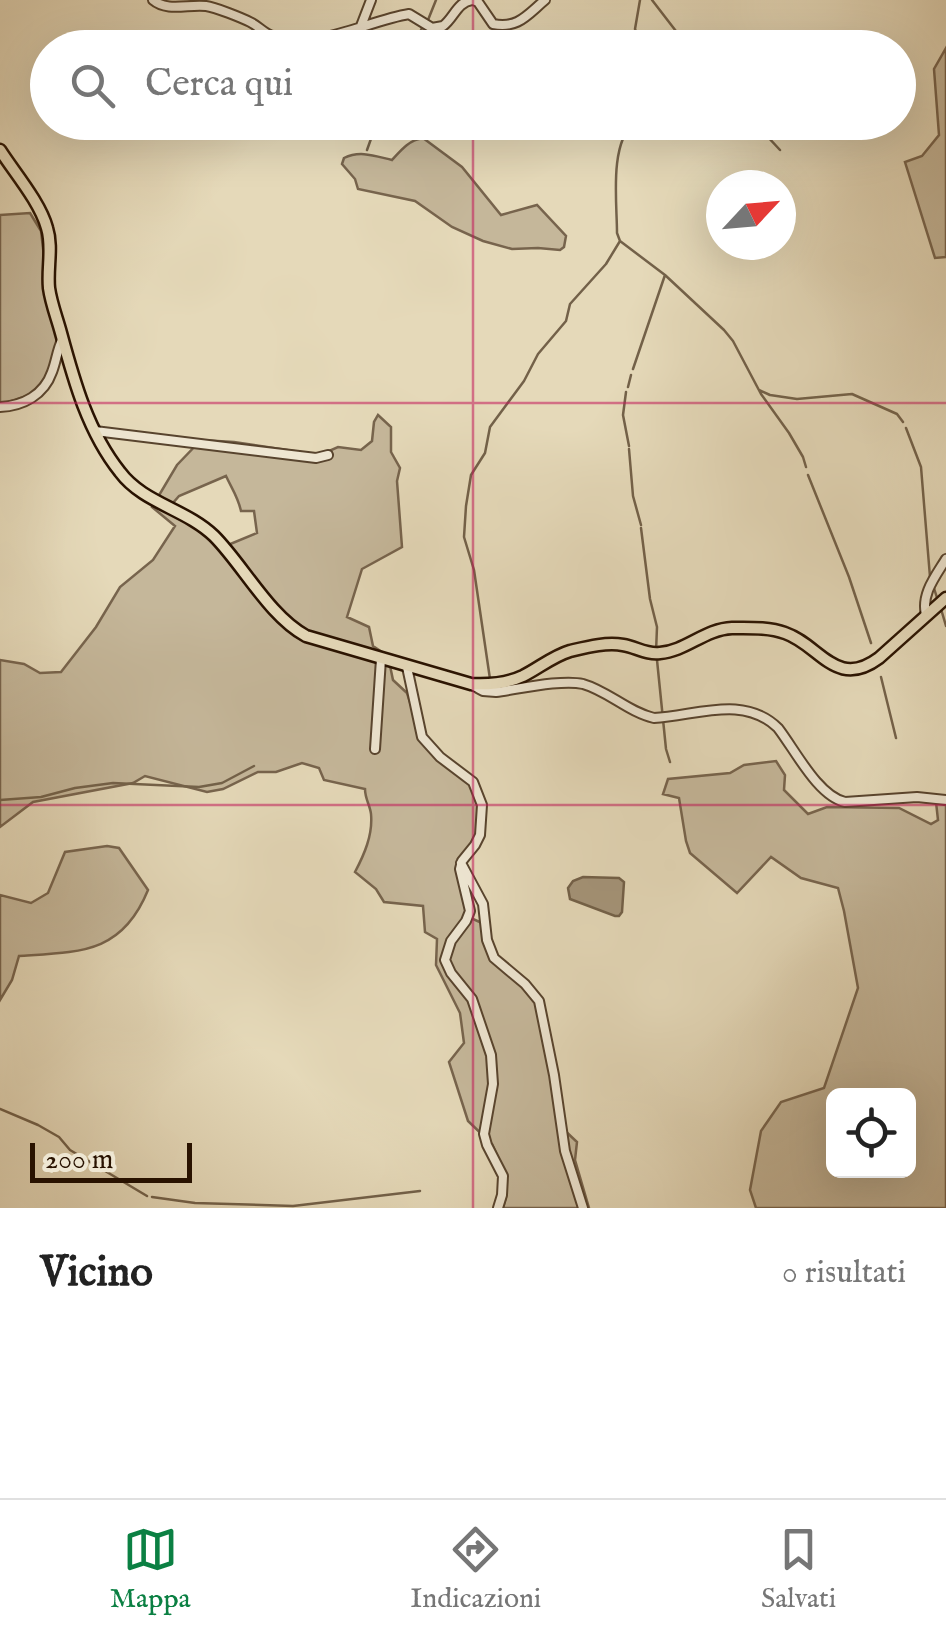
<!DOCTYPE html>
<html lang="it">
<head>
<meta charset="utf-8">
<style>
  :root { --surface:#fff; --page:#f2f2f2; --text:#222; --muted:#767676; --line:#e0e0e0; --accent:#0b8043 }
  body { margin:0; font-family:"IM FELL English",serif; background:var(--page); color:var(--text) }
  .controls { position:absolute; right:30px; bottom:30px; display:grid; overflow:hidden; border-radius:15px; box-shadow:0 10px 40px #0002 }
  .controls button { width:90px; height:90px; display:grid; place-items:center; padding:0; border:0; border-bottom:2px solid var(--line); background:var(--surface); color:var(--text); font:50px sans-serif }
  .compass { position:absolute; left:706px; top:170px; width:90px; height:90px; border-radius:50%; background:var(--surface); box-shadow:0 10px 40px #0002; rotate:64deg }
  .scale { position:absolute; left:30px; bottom:25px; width:162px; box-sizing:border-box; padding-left:10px; border:5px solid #291200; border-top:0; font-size:28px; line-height:35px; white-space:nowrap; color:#291200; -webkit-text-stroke:8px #eee6d2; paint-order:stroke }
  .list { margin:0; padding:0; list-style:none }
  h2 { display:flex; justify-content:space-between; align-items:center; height:130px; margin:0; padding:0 40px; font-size:42px }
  h2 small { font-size:32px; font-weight:400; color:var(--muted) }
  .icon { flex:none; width:55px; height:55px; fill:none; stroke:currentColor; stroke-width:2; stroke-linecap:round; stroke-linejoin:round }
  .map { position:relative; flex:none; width:946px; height:1208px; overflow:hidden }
  .search { position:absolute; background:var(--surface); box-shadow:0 10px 40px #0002; left:30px; right:30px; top:30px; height:110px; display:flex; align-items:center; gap:25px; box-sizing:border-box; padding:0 35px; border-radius:55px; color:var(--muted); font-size:38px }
  .sheet { height:290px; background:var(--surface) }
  nav { display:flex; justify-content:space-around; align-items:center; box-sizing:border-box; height:140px; border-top:2px solid var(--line); background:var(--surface); font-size:28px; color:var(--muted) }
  nav a { display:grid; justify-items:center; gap:5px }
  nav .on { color:var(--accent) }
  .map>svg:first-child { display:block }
  .green { fill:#c5b79a; stroke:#77644d; stroke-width:2.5; fill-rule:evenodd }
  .water { fill:#a5957a; stroke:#736149; stroke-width:2.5 }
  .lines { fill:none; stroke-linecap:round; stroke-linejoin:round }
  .stream { stroke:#736149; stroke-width:2.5 }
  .minor-casing { stroke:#58442e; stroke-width:12 }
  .major-casing { stroke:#291200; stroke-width:15 }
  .minor { stroke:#eee6d2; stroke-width:8 }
  .major { stroke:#e5d9b9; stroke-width:10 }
  .grid { fill:none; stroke:#c2185b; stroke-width:2.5; stroke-opacity:0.55 }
</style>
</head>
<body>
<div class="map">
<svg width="946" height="1208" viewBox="0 0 946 1208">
  <rect width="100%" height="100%" fill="#e5d9b9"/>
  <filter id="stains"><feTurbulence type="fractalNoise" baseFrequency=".002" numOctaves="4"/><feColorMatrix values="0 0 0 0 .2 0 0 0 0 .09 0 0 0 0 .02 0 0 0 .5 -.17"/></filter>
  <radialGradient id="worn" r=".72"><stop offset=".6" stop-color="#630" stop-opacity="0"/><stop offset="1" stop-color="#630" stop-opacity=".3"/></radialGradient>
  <!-- green -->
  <path class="green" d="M946,48v209l-11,1 -30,-96 17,-6 17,-21 -5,-66z
    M423,138l39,29 39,48 36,-10 29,31 -2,11 -4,3 -22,-2 -26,1 -29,-8 -31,-14 -37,-26 -57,-12 -3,-10 -13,-15 2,-6c16,-8 31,-2 48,2 9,-10 17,-20 31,-22z
    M30,213l11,18 7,60 10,50 -9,33 -19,21 -25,8 -5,-1v-187z
    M378,415l13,12v25l9,16 -3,13 5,66 -40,22 -15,48 22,10 4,19 15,10 5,24 14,13 14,43 50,48 8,17 -3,36 -19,32c0,17 12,30 9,47l16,7 4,22 40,42 11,18 23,121 17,16 -2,18 14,48h-86l3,-11 -1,-24 -13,-29 -24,-23 -19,-59 15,-19 -4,-30 -24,-48 1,-26 -12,-7 -2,-26 -39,-4 -8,-13 -21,-17c9,-17 18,-37 16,-58 -1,-9 -6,-15 -6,-25l-41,-9 -5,-12 -17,-5 -26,9h-18l-35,17 -16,3 -62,-16 -12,7 -100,19 -33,25v-167l24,4 16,9 21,-1 35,-45 24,-40 33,-27 22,-34 -23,-19 25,-42 24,-25 33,2 86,13 18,-8 23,3 11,-9 2,-19zM226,476c6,13 12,21 15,35h13l3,22 -29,12 -26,-25 -29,-17 6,-7z
    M776,761l9,14 -1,15 24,24 19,-7 72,1 32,16 7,-4 -2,-18 10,3v403h-190l-6,-18 11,-59 20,-29 43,-14 34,-100 -14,-77 -6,-23 -37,-10 -30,-21 -34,36 -47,-40 -4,-12 -7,-43 -16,-4 5,-15 62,-6 14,-8zM834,1096h74v74h-74z
    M107,846l12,2 29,42c-26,64 -68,62 -129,66l-7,24 -12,20v-105l31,8 17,-10 17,-41z"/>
  <!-- water -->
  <path class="water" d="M583,877l36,1 5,4 -2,30 -3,4h-4l-45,-17 -2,-11 5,-7z"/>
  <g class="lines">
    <!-- stream -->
    <path class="stream" d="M640,0l-5,29 7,19
      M652,0l37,48
      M428,20l8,-20
      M412,48l10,-20
      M634,122c-25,23 -17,80 -17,111l3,8 45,34 59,55 9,11 28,53 28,39 14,24 3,10
      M754,122l26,28
      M367,150l10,-28
      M633,369l32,-94
      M628,387l3,-12
      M759,390l11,5 27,4 55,-5 45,20 6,8
      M626,392l-3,23 6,31
      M906,428l15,39 9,110
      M629,449l4,47 8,29
      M808,475l41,102 22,66
      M641,528l9,71 7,28 -1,25
      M933,585l5,16
      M941,609l5,17
      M657,660l9,89 4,13
      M881,677l15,61
      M490,679l-16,-109 -10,-33 2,-31 5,-31 14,-22 5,-26 34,-46 14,-27 28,-33 4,-17 36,-40 14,-23
      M0,800l41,-3 34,-9 38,-5 86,4 23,-4 32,-17
      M0,1109l38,16 21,12 11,13 77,46
      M152,1197l43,6 98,3 127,-15"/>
    <!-- minor casing -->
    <g class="minor-casing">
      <path id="minor" d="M153,0c14,12 35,4 53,6 9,1 36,12 44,16 8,4 13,10 20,13 45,17 96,-14 139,-21l23,14 11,-2c11,-8 14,-24 29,-26
        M473,0l5,2 15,22c25,5 34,-9 52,-24
        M361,26l10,-26
        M0,407c23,-1 44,-12 52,-35 4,-10 5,-21 10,-32
        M95,431l221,27 12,-3
        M926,615c-5,-21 9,-38 20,-56
        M407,667l15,70 18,20 33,25 9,23 -2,30 -5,10 -13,16 -2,8 10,42 -4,10 -15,20 -6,19 6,13 21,26 19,56 2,29 -9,50 3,11 16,31 -1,19 -4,13
        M472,685l11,6 13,1c23,-3 66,-13 87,-8 25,7 45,28 71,34 42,-2 89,-24 124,10 17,22 40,68 67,74l72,-5 29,3
        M375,749l6,-90
        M461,863l22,41 4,36 7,18 31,26 14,17 15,74 11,76 18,57"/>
    </g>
    <!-- major casing -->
    <g class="major-casing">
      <path id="major" d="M0,150c14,22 40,52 47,78 6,19 0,40 2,60 2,15 8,30 12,45 13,48 27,99 59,139 23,31 66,37 94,64 29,29 55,80 92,100l165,48c18,1 35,0 52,-8 16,-8 30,-20 47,-25 17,-4 36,-9 53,-6 13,2 24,10 37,8 26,-2 45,-24 72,-25 17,0 37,-1 53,5 35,12 51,57 94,25l67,-60"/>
    </g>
    <!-- minor -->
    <use href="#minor" class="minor"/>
    <!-- major -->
    <use href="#major" class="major"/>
  </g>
  <!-- grid -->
  <path class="grid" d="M473,0v48M473,122v1086M0,403h946M0,805h946"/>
  <rect width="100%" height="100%" filter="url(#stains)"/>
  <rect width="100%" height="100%" fill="url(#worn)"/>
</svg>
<div class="controls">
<button><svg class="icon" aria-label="locate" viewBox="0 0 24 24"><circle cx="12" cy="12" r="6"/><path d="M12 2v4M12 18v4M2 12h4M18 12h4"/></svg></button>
</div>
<svg class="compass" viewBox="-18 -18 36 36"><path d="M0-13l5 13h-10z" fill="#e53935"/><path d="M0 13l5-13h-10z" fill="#767676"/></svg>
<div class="scale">200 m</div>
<div class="search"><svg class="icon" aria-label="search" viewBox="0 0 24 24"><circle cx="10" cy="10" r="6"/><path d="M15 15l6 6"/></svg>Cerca qui</div>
</div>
<section class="sheet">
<h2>Vicino<small>0 risultati</small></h2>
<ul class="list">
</ul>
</section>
<nav>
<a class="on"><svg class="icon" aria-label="map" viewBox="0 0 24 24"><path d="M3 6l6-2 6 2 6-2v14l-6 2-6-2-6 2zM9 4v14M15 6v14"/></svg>Mappa</a>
<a><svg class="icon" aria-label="directions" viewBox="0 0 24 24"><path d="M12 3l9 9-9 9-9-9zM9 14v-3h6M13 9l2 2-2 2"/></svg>Indicazioni</a>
<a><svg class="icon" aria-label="saved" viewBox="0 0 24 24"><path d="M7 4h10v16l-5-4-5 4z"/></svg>Salvati</a>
</nav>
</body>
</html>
